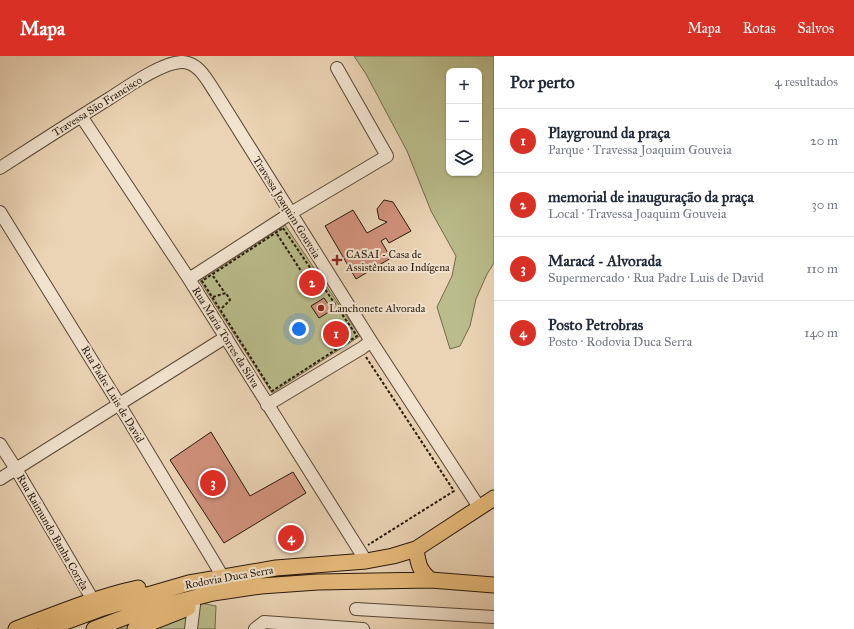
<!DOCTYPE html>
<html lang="pt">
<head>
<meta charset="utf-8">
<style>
  :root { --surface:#fff; --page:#f6f6f7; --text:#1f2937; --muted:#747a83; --line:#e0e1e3; --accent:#d93025 }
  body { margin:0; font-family:"IM FELL Great Primer",serif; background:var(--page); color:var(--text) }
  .controls { position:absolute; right:12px; top:12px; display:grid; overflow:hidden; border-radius:8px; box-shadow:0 1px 3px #0004 }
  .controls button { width:36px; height:36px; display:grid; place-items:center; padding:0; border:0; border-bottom:1px solid var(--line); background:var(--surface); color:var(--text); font:20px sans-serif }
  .you { position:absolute; left:299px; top:273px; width:14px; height:14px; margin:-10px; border:3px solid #fff; border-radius:50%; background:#1a73e8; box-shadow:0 0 0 6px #1a73e833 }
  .badge { display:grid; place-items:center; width:26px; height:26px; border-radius:50%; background:var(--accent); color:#fff; font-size:13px; font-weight:700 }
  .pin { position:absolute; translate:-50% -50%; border:2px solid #fff; box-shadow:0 1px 4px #0006 }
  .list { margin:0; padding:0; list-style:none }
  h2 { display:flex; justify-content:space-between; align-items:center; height:52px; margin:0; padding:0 16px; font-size:17px }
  h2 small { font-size:13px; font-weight:400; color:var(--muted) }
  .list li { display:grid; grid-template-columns:26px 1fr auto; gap:12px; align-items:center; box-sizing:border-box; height:64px; padding:0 16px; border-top:1px solid var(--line) }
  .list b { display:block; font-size:15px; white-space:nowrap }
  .list p { margin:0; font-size:13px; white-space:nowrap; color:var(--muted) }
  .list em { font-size:13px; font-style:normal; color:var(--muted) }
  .icon { flex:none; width:22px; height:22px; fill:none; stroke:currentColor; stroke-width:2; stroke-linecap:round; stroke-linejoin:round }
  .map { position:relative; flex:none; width:494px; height:573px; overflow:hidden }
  header { display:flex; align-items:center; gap:24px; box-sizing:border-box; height:56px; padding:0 20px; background:var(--accent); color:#fff }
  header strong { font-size:19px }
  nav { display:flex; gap:22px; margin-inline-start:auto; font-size:14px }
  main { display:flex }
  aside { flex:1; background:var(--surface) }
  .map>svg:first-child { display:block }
  .green { fill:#babc8b; stroke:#706a4a; fill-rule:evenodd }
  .building { fill:#d1917c; stroke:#27180a }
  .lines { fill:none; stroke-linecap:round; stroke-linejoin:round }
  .minor-casing { stroke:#584735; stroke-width:14 }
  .major-casing { stroke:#27180a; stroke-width:17 }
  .path { stroke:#27180a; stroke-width:2; stroke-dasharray:3 2; stroke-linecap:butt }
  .minor { stroke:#f2e3cf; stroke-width:12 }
  .major { stroke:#e6ba7a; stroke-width:15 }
  .poi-dot { fill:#8f2418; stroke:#f2e3cf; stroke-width:1.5 }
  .labels { text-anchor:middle; stroke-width:4; stroke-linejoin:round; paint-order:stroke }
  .street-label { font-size:11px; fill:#27180a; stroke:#f2e3cf }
  .poi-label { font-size:11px; fill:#27180a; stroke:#f2e3cf; text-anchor:start }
</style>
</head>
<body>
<header>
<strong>Mapa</strong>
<nav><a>Mapa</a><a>Rotas</a><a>Salvos</a></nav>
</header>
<main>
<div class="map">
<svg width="494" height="573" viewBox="0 0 494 573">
  <rect width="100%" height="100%" fill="#ebd4b5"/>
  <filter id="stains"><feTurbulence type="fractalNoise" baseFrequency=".005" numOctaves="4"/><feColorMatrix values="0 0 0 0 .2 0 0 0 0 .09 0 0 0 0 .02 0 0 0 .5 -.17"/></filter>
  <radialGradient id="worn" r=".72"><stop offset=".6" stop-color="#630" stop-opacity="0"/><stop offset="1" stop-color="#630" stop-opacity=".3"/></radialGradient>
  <!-- green -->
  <path class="green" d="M354,0h140v207l-7,11 -11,25 -6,27 -10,20 -10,3 -13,-42 15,-31 4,-20 -25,-45 -24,-60 -41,-77zM449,15h30v102h-30z
    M285,169l75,111 -88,57 -72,-112z
    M201,547l15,3 -1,23h-119z"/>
  <!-- building -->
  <path class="building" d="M384,144l9,2 18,29 -22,12 -3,-5 -5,3 10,17 -35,21 -31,-53 28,-16 14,23 20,-11 -8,-3 -2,-10z
    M324,242l8,12 -13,8 -8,-12z
    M211,376l39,64 43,-24 13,21 -82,50 -54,-83z"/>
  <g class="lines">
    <!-- minor casing -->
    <g class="minor-casing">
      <path id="minor" d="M81,60l108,163 177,282
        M0,112c37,-24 73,-47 110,-70 17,-11 54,-37 73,-36 16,1 24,18 32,30l156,249 108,166
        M0,156l119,192 104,173
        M189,223l102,-66 96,-57 -50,-88
        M267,349l95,-57 9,-7
        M0,388l16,25 77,131
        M0,423l226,-142
        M356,553l138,8
        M191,573l3,-24
        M255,573l9,-7 99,7"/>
    </g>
    <!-- major casing -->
    <g class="major-casing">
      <path id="major" d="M416,493c2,14 3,22 15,31
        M16,573c40,-15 80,-32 122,-41
        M46,573l57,-21 86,-25 87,-15 90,-7 27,-5 23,-7 78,-51
        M94,573l45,-17 74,-19 48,-7 57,-4 113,-2 63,5
        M135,573l53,-21"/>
    </g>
    <!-- path -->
    <path class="path" d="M283,172l74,108 -85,55 -70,-110z
      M277,178l41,63
      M213,220l12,17
      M213,241l13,-4 4,7 -9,9
      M366,301l88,134 -86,54"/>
    <!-- minor -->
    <use href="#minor" class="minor"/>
    <!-- major -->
    <use href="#major" class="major"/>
  </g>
  <!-- markers -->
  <g class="poi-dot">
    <path d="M335 198h4v4h4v4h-4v4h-4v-4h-4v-4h4z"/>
    <circle cx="321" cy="252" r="4"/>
  </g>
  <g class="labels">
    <!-- street labels -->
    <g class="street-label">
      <text transform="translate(97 50) rotate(-32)" y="4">Travessa São Francisco</text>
      <text transform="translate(287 151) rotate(58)" y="4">Travessa Joaquim Gouveia</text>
      <text transform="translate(226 281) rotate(58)" y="4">Rua Maria Torres da Silva</text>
      <text transform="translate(113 338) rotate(59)" y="4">Rua Padre Luis de David</text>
      <text transform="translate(53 476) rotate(60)" y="4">Rua Raimundo Banha Corrêa</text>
      <text transform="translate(229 521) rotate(-10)" y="4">Rodovia Duca Serra</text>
    </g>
    <!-- poi labels -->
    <g class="poi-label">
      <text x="346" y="202">CASAI - Casa de<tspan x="346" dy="13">Assistência ao Indígena</tspan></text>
      <text x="329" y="256">Lanchonete Alvorada</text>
    </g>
  </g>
  <rect width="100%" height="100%" filter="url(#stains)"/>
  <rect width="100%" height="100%" fill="url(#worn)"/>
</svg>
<div class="controls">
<button>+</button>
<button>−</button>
<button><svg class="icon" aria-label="layers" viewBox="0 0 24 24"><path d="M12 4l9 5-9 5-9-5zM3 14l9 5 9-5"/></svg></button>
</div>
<div class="you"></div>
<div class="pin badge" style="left:336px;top:278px">1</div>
<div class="pin badge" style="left:312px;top:227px">2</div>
<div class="pin badge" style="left:213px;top:427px">3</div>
<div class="pin badge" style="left:291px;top:482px">4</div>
</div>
<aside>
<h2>Por perto<small>4 resultados</small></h2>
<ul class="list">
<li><span class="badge">1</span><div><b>Playground da praça</b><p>Parque · Travessa Joaquim Gouveia</p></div><em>20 m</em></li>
<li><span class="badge">2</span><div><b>memorial de inauguração da praça</b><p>Local · Travessa Joaquim Gouveia</p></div><em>30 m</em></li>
<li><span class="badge">3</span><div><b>Maracá - Alvorada</b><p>Supermercado · Rua Padre Luis de David</p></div><em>110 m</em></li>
<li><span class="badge">4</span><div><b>Posto Petrobras</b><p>Posto · Rodovia Duca Serra</p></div><em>140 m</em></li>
</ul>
</aside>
</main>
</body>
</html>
